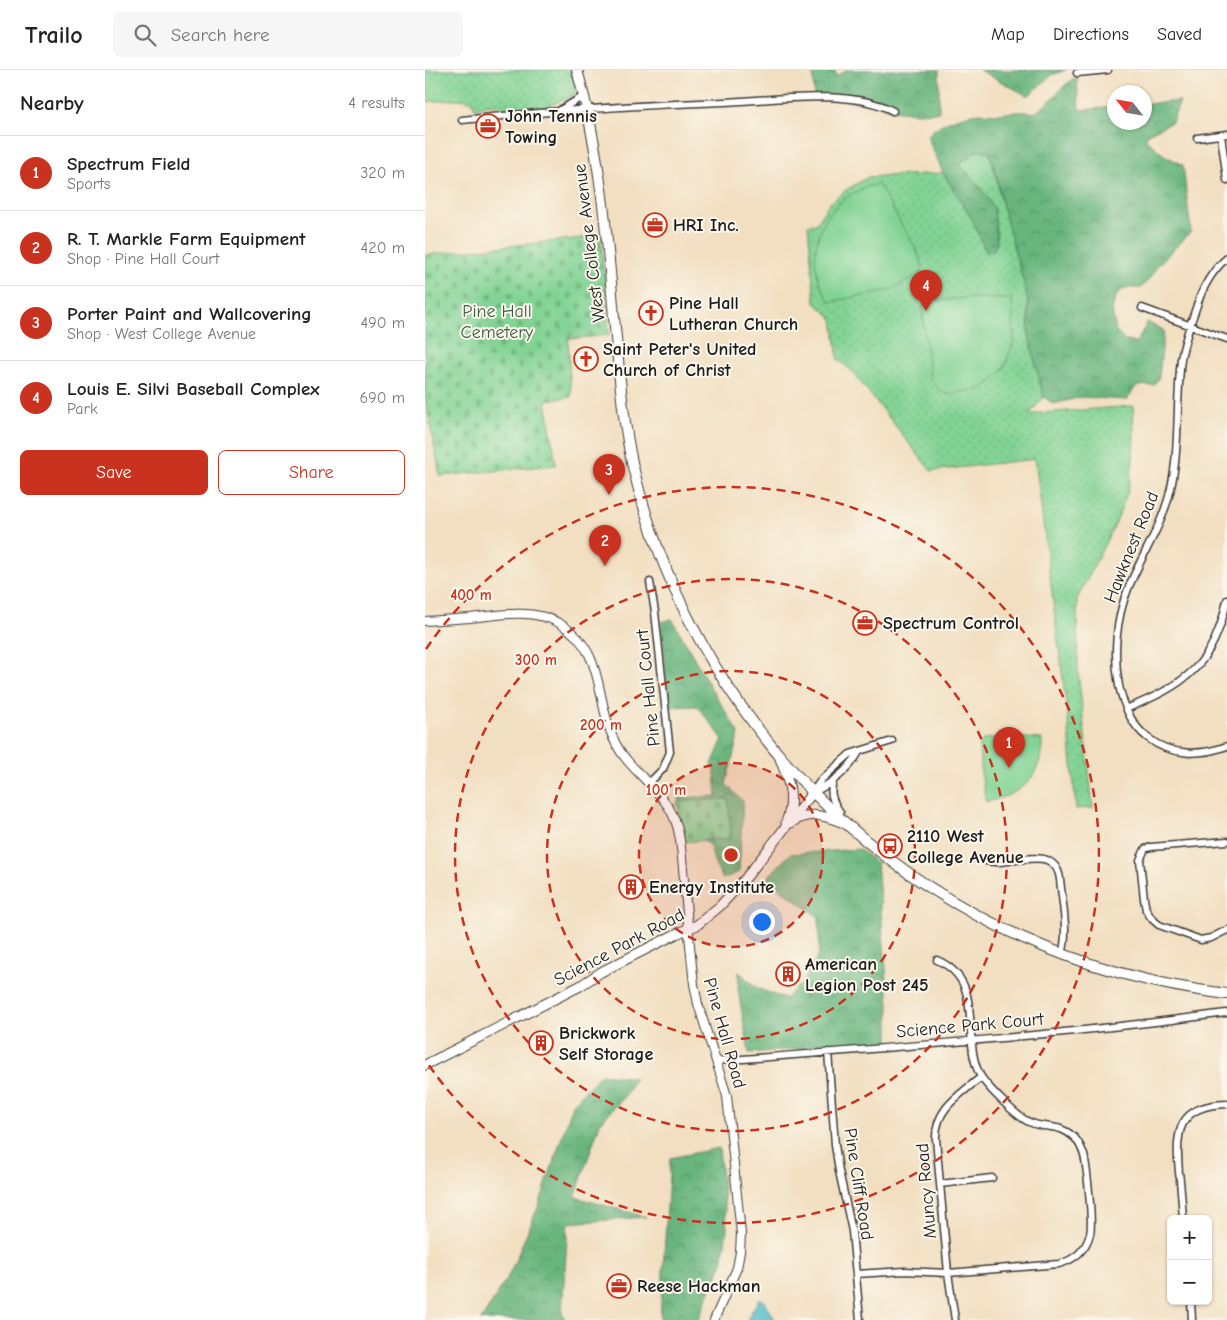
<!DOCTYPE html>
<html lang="en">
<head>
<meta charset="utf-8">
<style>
  :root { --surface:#fff; --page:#f6f6f6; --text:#222; --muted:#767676; --line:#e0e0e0; --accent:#c8321e }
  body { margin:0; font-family:"Comic Neue",sans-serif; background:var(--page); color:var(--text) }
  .controls { position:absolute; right:15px; bottom:15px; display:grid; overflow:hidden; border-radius:8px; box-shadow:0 1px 4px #0004 }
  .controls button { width:45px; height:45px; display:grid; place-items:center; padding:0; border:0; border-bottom:1px solid var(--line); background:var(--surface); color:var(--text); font:25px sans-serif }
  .compass { position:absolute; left:682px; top:15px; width:45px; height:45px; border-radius:50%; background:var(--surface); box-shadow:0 1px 4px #0004; rotate:301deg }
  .you { position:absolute; left:336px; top:851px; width:18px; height:18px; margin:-12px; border:4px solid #fff; border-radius:50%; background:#1a73e8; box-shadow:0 0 0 8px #1a73e833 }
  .badge { display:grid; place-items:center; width:32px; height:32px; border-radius:50%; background:var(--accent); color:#fff; font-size:16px; font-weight:700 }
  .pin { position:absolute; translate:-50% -41px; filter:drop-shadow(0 1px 2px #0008) }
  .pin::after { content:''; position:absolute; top:26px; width:18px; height:15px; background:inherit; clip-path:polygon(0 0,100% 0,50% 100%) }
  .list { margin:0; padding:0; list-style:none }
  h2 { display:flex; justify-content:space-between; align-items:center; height:65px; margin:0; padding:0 20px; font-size:21px }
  h2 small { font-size:16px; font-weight:400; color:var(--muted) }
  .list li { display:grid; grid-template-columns:32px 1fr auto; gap:15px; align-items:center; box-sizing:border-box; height:75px; padding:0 20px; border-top:1px solid var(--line) }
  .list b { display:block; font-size:19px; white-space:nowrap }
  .list p { margin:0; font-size:16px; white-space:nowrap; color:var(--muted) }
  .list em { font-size:16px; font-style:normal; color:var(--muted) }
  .actions { display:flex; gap:10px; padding:15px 20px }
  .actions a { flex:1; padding:11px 0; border:1px solid var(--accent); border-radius:8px; text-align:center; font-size:18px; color:var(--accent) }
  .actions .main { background:var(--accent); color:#fff }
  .icon { flex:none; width:28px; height:28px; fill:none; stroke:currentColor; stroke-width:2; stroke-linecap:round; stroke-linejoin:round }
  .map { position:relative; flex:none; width:802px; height:1250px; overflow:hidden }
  header { display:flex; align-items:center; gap:30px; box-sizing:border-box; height:70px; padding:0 25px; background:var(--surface); border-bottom:1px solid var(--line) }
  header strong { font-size:24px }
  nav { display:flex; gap:28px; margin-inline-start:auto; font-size:18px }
  .search { width:350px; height:45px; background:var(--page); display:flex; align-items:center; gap:12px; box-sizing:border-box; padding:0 18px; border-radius:8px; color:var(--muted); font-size:19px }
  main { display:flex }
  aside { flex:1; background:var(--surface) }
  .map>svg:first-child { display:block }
  .green { fill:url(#green-dots); stroke:#4f7858 }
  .forest { fill:url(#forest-crowns); stroke:#42684d }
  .cemetery { fill:url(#cemetery-stones); stroke:#4f7858 }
  .pitch { fill:#82d394; stroke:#4f7858 }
  .water { fill:#4dbac8; stroke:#346b72 }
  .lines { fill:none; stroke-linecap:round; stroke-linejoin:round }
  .minor-casing { stroke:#3c3935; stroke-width:9 }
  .tertiary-casing { stroke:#3c3935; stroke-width:10 }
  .secondary-casing { stroke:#3c3935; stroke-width:11 }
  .primary-casing { stroke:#3c3935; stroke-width:12 }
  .minor { stroke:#fff; stroke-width:6 }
  .tertiary { stroke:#fff; stroke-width:8 }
  .secondary { stroke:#fff; stroke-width:9 }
  .primary { stroke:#fff; stroke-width:10 }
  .ring { fill:none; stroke:#c8321e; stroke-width:2.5; stroke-dasharray:9 6 }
  .labels { text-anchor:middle; stroke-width:4; stroke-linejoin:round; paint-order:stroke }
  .poi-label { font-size:18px; font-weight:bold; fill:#1c1c1c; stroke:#fbf7ec; text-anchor:start }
  .street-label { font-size:18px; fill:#1c1c1c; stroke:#fbf7ec }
  .park-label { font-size:18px; fill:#405c46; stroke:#fbf7ec }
  .centre { fill:#c8321e; stroke:#fbf7ec; stroke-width:2.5 }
  .ring-label { font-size:15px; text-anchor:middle; font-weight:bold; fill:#c8321e; stroke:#fbf7ec; stroke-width:4; stroke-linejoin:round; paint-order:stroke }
</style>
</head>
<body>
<header>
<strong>Trailo</strong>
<div class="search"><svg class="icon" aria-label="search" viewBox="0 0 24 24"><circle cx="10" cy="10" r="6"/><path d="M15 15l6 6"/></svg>Search here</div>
<nav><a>Map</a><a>Directions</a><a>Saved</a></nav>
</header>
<main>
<aside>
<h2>Nearby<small>4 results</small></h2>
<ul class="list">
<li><span class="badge">1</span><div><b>Spectrum Field</b><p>Sports</p></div><em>320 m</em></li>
<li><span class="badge">2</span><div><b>R. T. Markle Farm Equipment</b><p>Shop · Pine Hall Court</p></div><em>420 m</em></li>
<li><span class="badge">3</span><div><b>Porter Paint and Wallcovering</b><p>Shop · West College Avenue</p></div><em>490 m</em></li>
<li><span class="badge">4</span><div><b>Louis E. Silvi Baseball Complex</b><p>Park</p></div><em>690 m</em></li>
</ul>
<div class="actions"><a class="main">Save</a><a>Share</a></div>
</aside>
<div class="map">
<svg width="802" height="1250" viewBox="0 0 802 1250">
  <defs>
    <pattern id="green-dots" width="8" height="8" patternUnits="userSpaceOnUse" patternTransform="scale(1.25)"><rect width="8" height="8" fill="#82d394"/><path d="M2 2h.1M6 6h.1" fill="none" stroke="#70b57f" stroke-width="1.8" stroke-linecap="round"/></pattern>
    <pattern id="forest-crowns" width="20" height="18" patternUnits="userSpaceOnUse" patternTransform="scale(1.25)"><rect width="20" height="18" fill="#69b57e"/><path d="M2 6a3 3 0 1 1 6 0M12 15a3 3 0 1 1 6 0" fill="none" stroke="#569266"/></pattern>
    <pattern id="cemetery-stones" width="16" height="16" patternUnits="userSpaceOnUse" patternTransform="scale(1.25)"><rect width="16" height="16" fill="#82d394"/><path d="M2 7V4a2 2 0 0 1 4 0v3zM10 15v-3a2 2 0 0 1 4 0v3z" fill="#70b57f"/></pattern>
  </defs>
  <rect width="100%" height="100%" fill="#fbf7ec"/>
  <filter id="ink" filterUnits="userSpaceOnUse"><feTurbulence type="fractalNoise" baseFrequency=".02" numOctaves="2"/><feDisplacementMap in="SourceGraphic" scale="10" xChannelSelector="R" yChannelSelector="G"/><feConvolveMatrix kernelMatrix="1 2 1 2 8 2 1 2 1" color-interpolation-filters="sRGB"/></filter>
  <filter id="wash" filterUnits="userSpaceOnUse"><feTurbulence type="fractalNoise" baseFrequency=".0096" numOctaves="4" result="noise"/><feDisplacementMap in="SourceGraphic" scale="20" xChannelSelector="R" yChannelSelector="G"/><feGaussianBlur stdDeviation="1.12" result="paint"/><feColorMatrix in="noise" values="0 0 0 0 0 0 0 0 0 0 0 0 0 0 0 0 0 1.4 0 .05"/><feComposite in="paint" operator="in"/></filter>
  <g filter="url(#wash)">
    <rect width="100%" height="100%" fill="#f2dfc1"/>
    <!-- green -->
    <path class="green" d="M0,0h147l4,19 -2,6 -32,14 -37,4 -2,-7 -16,-2 -12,5 -2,-8 -13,-2 -35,3z
      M553,80l11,2 3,8 12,52 19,68 5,21 1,34 15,62 -15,17 104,-8 1,25 -1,30 -5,30 -12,31 -39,77 1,72 15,137 -17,1 -8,-89 -33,-261 -104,12 -80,-101 -13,-10 -5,-41 -18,-16 -7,-78 8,-1 12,-19 18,-15 22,-13 75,-4 16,-8 4,-5z"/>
    <!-- forest -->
    <path class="forest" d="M388,0h22l1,6 11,-6h92v42l-23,1 -23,-3 -15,-6 -64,-6z
      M554,0h87l-14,5 -24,21z
      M652,6l2,34 35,-3 1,15h30v-18l35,-3 -8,21 -26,13v5l18,15 19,10 8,67 -34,34 -7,12 -9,10h-16l-8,6 -5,15 4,23 10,9 11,1 10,-20 13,6 4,3 -5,46 -5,8 -18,1 -9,14 -45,-3 -29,7 -9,-7 -4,-13 -11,-49 -1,-34 -5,-21 -19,-68 -8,-38 -7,-22c-10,-2 -16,-3 -21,7l-5,1 -3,5 19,21 15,22 3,35 -3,7 -8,2 -14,-33 -29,-46 -16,-37c13,-14 34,-21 53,-23 6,0 11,1 16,1 14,-1 26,-4 39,-1 16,-10 26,-27 42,-37z
      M247,549l39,69 28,45 -13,51 17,17 -4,71 -16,7 -8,-14 -5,-19 -27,-23 -4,-25 38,-2 -2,-24 -4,-6 12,-27 -26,-33 -28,1 -8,-85z
      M434,779l18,14 12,141v37l-140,12 -11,-63 1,-18 18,16 28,11 17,-16 17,-29v-37l-53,-38 24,-25z
      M176,1004l34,4 -11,19 -24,26 -25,74 71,20 -78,6 -6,90 3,7h-85l3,-3 27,-44 29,-68 34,-101z
      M294,1078l8,81 -5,36 -17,37 -6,18h-39l10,-162z"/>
    <!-- cemetery -->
    <path class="cemetery" d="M176,166l8,99 -41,4 3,58 -25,3 10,65 -116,11 -15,-79v-142z
      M303,729l3,39 -46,4 -8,-40z"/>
    <!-- pitch -->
    <path class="pitch" d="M453,114l38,65 7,17 -3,7 -27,16 -63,13c-33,-47 -7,-107 48,-118z
      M539,228l48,1 2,42 -11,29 -11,11 -11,8 -32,5 -6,-1 -13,-13 -8,-71 5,-7z
      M584,667l33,2c1,38 -21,56 -56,63l-5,-30 -2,-27 5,-6z"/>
    <!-- water -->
    <path class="water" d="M334,1229l6,2 10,19h-28z"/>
  </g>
  <g filter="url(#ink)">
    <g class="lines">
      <!-- minor casing -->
      <g class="minor-casing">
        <path id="minor" d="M652,3l31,-3
          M135,40l24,-14
          M37,50c88,-9 174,-15 262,-18 49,-2 126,-14 169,9
          M796,65l6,45
          M772,68l30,-4
          M802,188c-16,13 -25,31 -31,50 -6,17 -12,34 -15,51 -5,43 -1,87 -10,129 -8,37 -29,66 -43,101 -12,30 -15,65 -9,97 5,20 12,39 29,52 23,18 52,18 79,8
          M717,238l85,31
          M701,639c58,-24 88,-43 101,-109
          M408,712c-4,11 0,20 7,30
          M223,714l15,-15 7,-17 -15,-140 -5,-30
          M388,722l8,-12 29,-26 42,-13
          M389,722c17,-8 36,-23 45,-40
          M802,771l-76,6 -6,2 -5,11 4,39 2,11 6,9 7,6 42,15 10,-2 16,-8
          M552,789c7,2 13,3 20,3 13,0 38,-7 50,-2 9,4 12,11 13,19 2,22 9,54 2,75
          M403,982l7,93 4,26 13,60 8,89
          M292,991c170,-13 340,-25 509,-48
          M515,1114l52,-6
          M758,1149c-1,-16 -2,-31 -4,-47 -4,-41 -1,-67 48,-68
          M431,1204l49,-3 43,2 111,-9c15,-4 27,-14 31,-30 3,-12 -3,-66 -6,-79 -2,-6 -5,-12 -9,-17 -17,-16 -29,-8 -46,-16 -12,-5 -43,-36 -49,-47 -20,-38 7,-93 -43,-115
          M766,1231l1,19
          M530,1250l-7,-47 -12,-134c-1,-31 24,-44 45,-62"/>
      </g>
      <!-- tertiary casing -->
      <g class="tertiary-casing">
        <path id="tertiary" d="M0,551c15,-1 30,-2 45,-3 29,-3 62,-10 89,5 48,28 35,77 56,119 15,31 53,50 62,84 5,17 5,36 7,53 3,35 6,70 10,105l4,20 29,92 14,138 -1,18 -3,16 -23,52"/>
      </g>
      <!-- secondary casing -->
      <g class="secondary-casing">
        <path id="secondary" d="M354,686c9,23 17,42 7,66
          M366,753c20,-14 36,-6 56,1
          M0,995l155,-79 21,-14 75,-38 21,-9 23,-19 25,-27 68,-87"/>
      </g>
      <!-- primary casing -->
      <g class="primary-casing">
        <path id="primary" d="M152,0c23,81 30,164 37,247 5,50 8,101 19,150 69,285 303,492 594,527"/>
      </g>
      <!-- minor -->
      <use href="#minor" class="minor"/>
      <!-- tertiary -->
      <use href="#tertiary" class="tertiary"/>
      <!-- secondary -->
      <use href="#secondary" class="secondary"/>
      <!-- primary -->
      <use href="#primary" class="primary"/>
    </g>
  </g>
  <!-- distance rings -->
  <circle cx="306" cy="785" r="92" fill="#c8321e" fill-opacity=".12"/>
  <g class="ring">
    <circle cx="306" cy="785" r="92"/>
    <circle cx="306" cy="785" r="184"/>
    <circle cx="306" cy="785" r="276"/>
    <path d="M1 579A368 368 0 1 1 1 991"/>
  </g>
  <!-- icons -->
  <defs>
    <g id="office-ring" transform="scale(1.25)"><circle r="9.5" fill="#fbf7ec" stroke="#c8321e" stroke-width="1.5"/><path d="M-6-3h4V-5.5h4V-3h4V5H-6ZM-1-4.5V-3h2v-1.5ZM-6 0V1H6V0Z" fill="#c8321e"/></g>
    <g id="church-ring" transform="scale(1.25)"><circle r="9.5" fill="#fbf7ec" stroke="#c8321e" stroke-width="1.5"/><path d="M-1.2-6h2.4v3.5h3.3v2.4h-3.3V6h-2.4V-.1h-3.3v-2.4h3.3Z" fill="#c8321e"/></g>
    <g id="bus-ring" transform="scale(1.25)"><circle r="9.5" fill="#fbf7ec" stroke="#c8321e" stroke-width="1.5"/><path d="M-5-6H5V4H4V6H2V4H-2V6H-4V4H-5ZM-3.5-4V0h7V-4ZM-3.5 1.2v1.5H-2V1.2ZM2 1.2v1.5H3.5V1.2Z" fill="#c8321e"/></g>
    <g id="building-ring" transform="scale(1.25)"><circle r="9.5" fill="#fbf7ec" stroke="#c8321e" stroke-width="1.5"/><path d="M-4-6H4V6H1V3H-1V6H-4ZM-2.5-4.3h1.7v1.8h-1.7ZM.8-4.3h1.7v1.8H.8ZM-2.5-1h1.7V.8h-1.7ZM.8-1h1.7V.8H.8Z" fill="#c8321e"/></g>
  </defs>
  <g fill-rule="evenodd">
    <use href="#office-ring" x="63" y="56"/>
    <use href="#office-ring" x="230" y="155"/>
    <use href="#church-ring" x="226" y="243"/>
    <use href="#church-ring" x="161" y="289"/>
    <use href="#office-ring" x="440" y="553"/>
    <use href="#bus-ring" x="465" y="776"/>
    <use href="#building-ring" x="206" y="817"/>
    <use href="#building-ring" x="363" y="904"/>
    <use href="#building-ring" x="116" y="973"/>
    <use href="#office-ring" x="194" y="1216"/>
  </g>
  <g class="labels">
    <!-- poi labels -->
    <g class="poi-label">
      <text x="80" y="52">John Tennis<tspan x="80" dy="21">Towing</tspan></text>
      <text x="248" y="161">HRI Inc.</text>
      <text x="244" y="239">Pine Hall<tspan x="244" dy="21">Lutheran Church</tspan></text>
      <text x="178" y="285">Saint Peter's United<tspan x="178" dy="21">Church of Christ</tspan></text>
      <text x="458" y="559">Spectrum Control</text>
      <text x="482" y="772">2110 West<tspan x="482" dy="21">College Avenue</tspan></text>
      <text x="224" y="823">Energy Institute</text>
      <text x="380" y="900">American<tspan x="380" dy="21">Legion Post 245</tspan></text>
      <text x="134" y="969">Brickwork<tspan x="134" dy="21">Self Storage</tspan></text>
      <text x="212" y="1222">Reese Hackman</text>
    </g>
    <!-- street labels -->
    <g class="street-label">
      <text transform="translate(164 173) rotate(-97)" y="6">West College Avenue</text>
      <text transform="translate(706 477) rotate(-68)" y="6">Hawknest Road</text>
      <text transform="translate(223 618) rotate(-96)" y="6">Pine Hall Court</text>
      <text transform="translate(194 877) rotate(-28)" y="6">Science Park Road</text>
      <text transform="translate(545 955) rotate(-5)" y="6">Science Park Court</text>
      <text transform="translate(300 963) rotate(74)" y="6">Pine Hall Road</text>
      <text transform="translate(434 1114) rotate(81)" y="6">Pine Cliff Road</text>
      <text transform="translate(501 1121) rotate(-95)" y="6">Muncy Road</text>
    </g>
    <!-- park labels -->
    <g class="park-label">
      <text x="72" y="247">Pine Hall<tspan x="72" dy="21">Cemetery</tspan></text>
    </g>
  </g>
  <circle cx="306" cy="785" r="8" class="centre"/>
  <g class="ring-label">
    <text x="46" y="530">400 m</text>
    <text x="111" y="595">300 m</text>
    <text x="176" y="660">200 m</text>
    <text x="241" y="725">100 m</text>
  </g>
</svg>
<div class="controls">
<button>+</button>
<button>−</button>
</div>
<svg class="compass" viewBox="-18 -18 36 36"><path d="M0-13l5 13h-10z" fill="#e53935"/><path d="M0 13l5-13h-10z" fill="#767676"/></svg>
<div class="you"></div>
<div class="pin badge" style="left:584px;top:698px">1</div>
<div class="pin badge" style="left:180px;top:496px">2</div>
<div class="pin badge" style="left:184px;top:425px">3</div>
<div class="pin badge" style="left:501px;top:241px">4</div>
</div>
</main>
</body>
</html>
